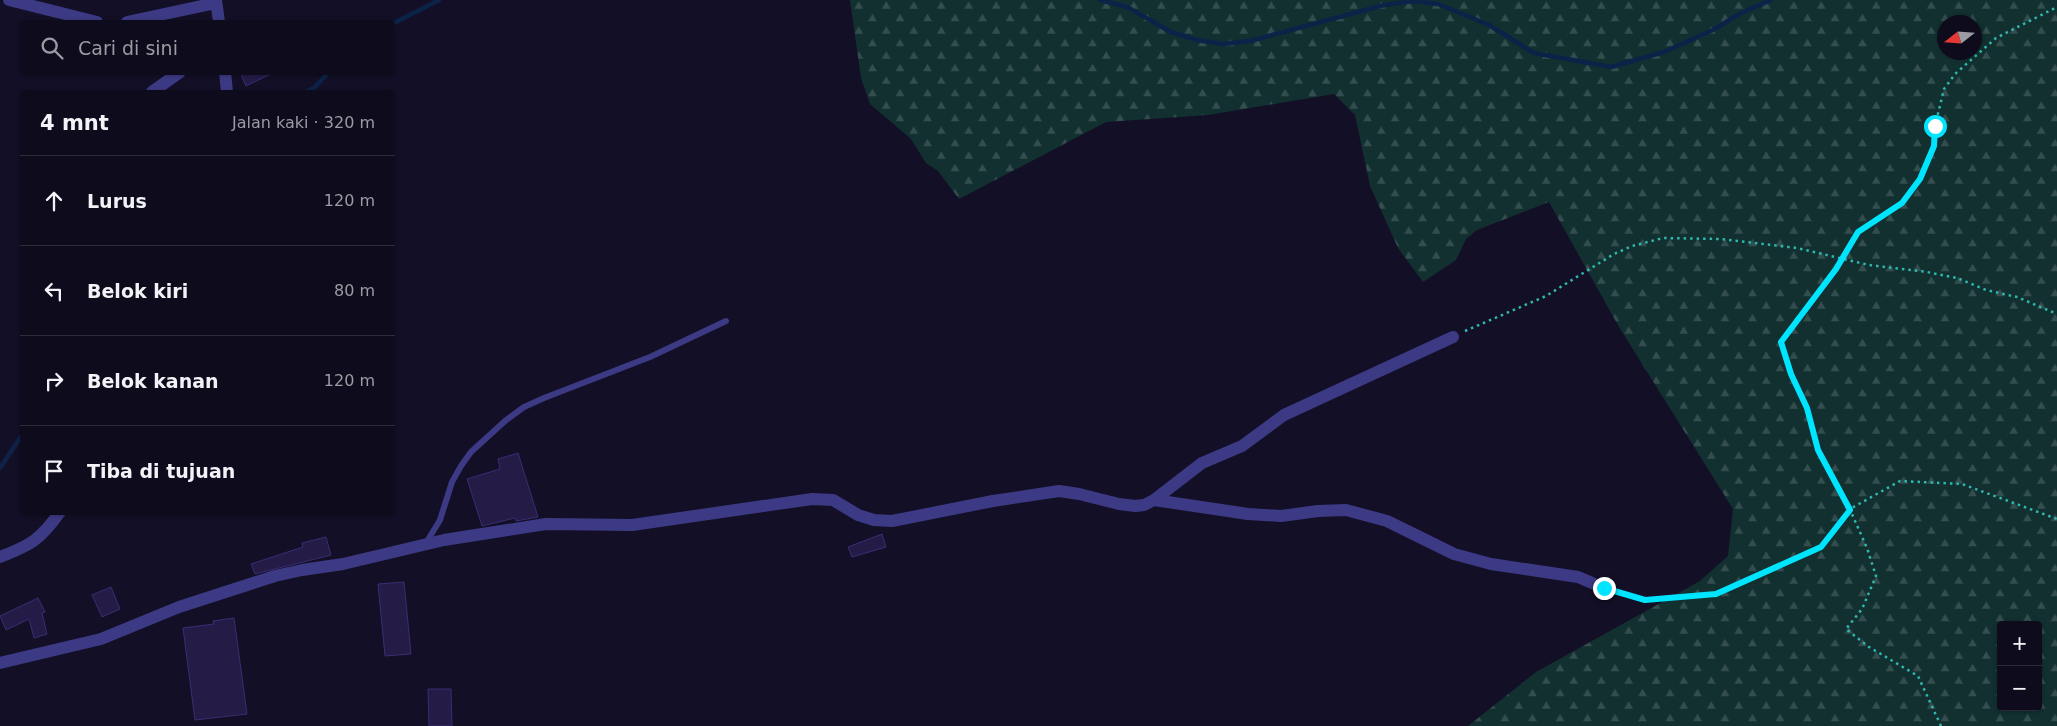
<!DOCTYPE html>
<html lang="id">
<head>
<meta charset="utf-8">
<style>
  :root { --surface:#0e0b1c; --page:#1c1929; --text:#f1f3f6; --muted:#9b9ba3; --line:#2e2b3b }
  body { margin:0; font-family:"DejaVu Sans",sans-serif; background:var(--page); color:var(--text) }
  .controls { position:absolute; right:15px; bottom:15px; display:grid; overflow:hidden; border-radius:5px; box-shadow:0 1px 4px #0004 }
  .controls button { width:45px; height:45px; display:grid; place-items:center; padding:0; border:0; border-bottom:1px solid var(--line); background:var(--surface); color:var(--text); font:25px sans-serif }
  .compass { position:absolute; left:1937px; top:15px; width:45px; height:45px; border-radius:50%; background:var(--surface); box-shadow:0 1px 4px #0004; rotate:253deg }
  .stop { position:absolute; width:15px; height:15px; margin:-11px; border:4px solid #00e5ff; border-radius:50%; background:#fff }
  .stop.end { background:#00e5ff; border-color:#fff; box-shadow:0 1px 5px #0008 }
  .list { margin:0; padding:0; list-style:none }
  h2 { display:flex; justify-content:space-between; align-items:center; height:65px; margin:0; padding:0 20px; font-size:21px }
  h2 small { font-size:16px; font-weight:400; color:var(--muted) }
  .list li { display:grid; grid-template-columns:32px 1fr auto; gap:15px; align-items:center; box-sizing:border-box; height:90px; padding:0 20px; border-top:1px solid var(--line) }
  .list b { display:block; font-size:19px; white-space:nowrap }
  .list em { font-size:16px; font-style:normal; color:var(--muted) }
  .icon { flex:none; width:28px; height:28px; fill:none; stroke:currentColor; stroke-width:2; stroke-linecap:round; stroke-linejoin:round }
  .map { position:relative; flex:none; width:2057px; height:726px; overflow:hidden }
  .search { position:absolute; background:var(--surface); box-shadow:0 1px 4px #0004; left:20px; top:20px; width:375px; height:55px; display:flex; align-items:center; gap:12px; box-sizing:border-box; padding:0 18px; border-radius:5px; color:var(--muted); font-size:19px }
  .panel { position:absolute; background:var(--surface); box-shadow:0 1px 4px #0004; left:20px; top:90px; width:375px; height:425px; border-radius:5px }
  .map>svg:first-child { display:block }
  .forest { fill:url(#forest-firs); fill-rule:evenodd }
  .lines { fill:none; stroke-linecap:round; stroke-linejoin:round }
  .stream { stroke:#0c2248; stroke-width:4.5 }
  .building { fill:#241b47; stroke:#3b2d73 }
  .path { stroke:#2fb8b0; stroke-width:2.5; stroke-dasharray:2.5 4; stroke-linecap:butt }
  .service { stroke:#3d3a85; stroke-width:6 }
  .minor { stroke:#3d3a85; stroke-width:12 }
  .route { stroke:#00e5ff; stroke-width:6 }
</style>
</head>
<body>
<div class="map">
<svg width="2057" height="726" viewBox="0 0 2057 726">
  <defs>
    <pattern id="forest-firs" width="22" height="20" patternUnits="userSpaceOnUse" patternTransform="scale(1.25)"><rect width="22" height="20" fill="#12302f"/><path d="M5 1l3.5 6h-7zM16 11l3.5 6h-7z" fill="#344d4e"/></pattern>
  </defs>
  <rect width="100%" height="100%" fill="#130f26"/>
  <!-- forest -->
  <path class="forest" d="M850,0h1207v726h-589l68,-54 164,-91 28,-25 5,-47 -114,-182 -70,-125 -72,28 -11,9 -10,21 -33,22 -25,-34 -28,-62 -15,-71 -21,-21 -126,21 -102,7 -147,77 -21,-28 -12,-8 -15,-24 -41,-35 -9,-26zM1944,22h30v30h-30zM2001,625h37v82h-37z"/>
  <g class="lines">
    <!-- stream -->
    <path class="stream" d="M1100,0l27,7 44,25 26,8 26,4 27,-3 134,-36 29,-4 25,3 51,21 45,28 77,14 53,-15 51,-23 24,-15 32,-14
      M392,24l47,-24
      M305,92l9,-4 15,-16
      M0,468l22,-33"/>
  </g>
  <!-- building -->
  <path class="building" d="M240,72h35l-29,14z
    M518,453l20,64 -22,4 -1,-3 -33,8 -15,-47 33,-10 -2,-10z
    M882,534l4,13 -34,10 -4,-10z
    M326,537l5,18 -76,19 -4,-10 52,-17 -1,-4z
    M404,582l7,72 -26,2 -7,-72z
    M111,587l9,22 -18,8 -10,-22z
    M38,598l7,14 -3,1 5,21 -13,4 -5,-19 -23,11 -6,-14z
    M234,618l13,96 -52,6 -12,-92 31,-4 -1,-3z
    M428,689h23l1,37h-23z"/>
  <g class="lines">
    <!-- path -->
    <path class="path" d="M1465,331l81,-35 68,-42 18,-8 31,-8 57,1 77,9 72,17 58,7 30,6 29,12 31,7 40,17
      M1617,592l28,8 71,-6 105,-47 29,-38 50,-28 62,3 95,35
      M1941,726l-23,-50 -49,-29 -23,-18 16,-20 14,-33 -9,-28 -23,-52 -26,-46 -11,-42 -16,-34 -10,-33 55,-72 22,-37 44,-29 18,-24 14,-33 1,-20 9,-37 11,-15 41,-36 61,-31"/>
    <!-- service -->
    <path class="service" d="M426,543l14,-23 12,-38 9,-16 10,-14 34,-31 19,-14 20,-9 106,-41 76,-36"/>
    <!-- minor -->
    <path class="minor" d="M9,0l88,22
      M216,0l3,22
      M127,22l89,-19
      M225,72l2,20
      M152,92l28,-20
      M1154,500l94,14 33,2 37,-5 28,-1 41,11 67,33 37,10 87,13 26,11
      M0,557c31,-12 40,-17 60,-45
      M0,663l101,-24 78,-32 96,-31 27,-6 41,-6 101,-24 102,-16 86,1 180,-26 21,1 25,15 16,5 18,1 101,-20 66,-10 20,3 40,10 16,2 9,-1 10,-5 48,-37 40,-17 42,-31 169,-78"/>
  </g>
  <g class="lines">
    <!-- route -->
    <path class="route" d="M1604,588l41,12 71,-6 105,-47 29,-37 -32,-60 -11,-42 -16,-34 -10,-32 55,-73 22,-37 44,-29 18,-24 14,-33 1,-20"/>
  </g>
</svg>
<div class="controls">
<button>+</button>
<button>−</button>
</div>
<svg class="compass" viewBox="-18 -18 36 36"><path d="M0-13l5 13h-10z" fill="#e53935"/><path d="M0 13l5-13h-10z" fill="#9b9ba3"/></svg>
<div class="stop" style="left:1935px;top:126px"></div>
<div class="stop end" style="left:1604px;top:588px"></div>
<div class="search"><svg class="icon" aria-label="search" viewBox="0 0 24 24"><circle cx="10" cy="10" r="6"/><path d="M15 15l6 6"/></svg>Cari di sini</div>
<section class="panel">
<h2>4 mnt<small>Jalan kaki · 320 m</small></h2>
<ul class="list">
<li><svg class="icon" aria-label="ahead" viewBox="0 0 24 24"><path d="M12 20V5M6 11l6-6 6 6"/></svg><div><b>Lurus</b></div><em>120 m</em></li>
<li><svg class="icon" aria-label="left" viewBox="0 0 24 24"><path d="M17 20v-9H6M10 6l-5 5 5 5"/></svg><div><b>Belok kiri</b></div><em>80 m</em></li>
<li><svg class="icon" aria-label="right" viewBox="0 0 24 24"><path d="M7 20v-9h11M14 6l5 5-5 5"/></svg><div><b>Belok kanan</b></div><em>120 m</em></li>
<li><svg class="icon" aria-label="arrive" viewBox="0 0 24 24"><path d="M6 21V4h12l-3 4 3 4H6"/></svg><div><b>Tiba di tujuan</b></div></li>
</ul>
</section>
</div>
</body>
</html>
